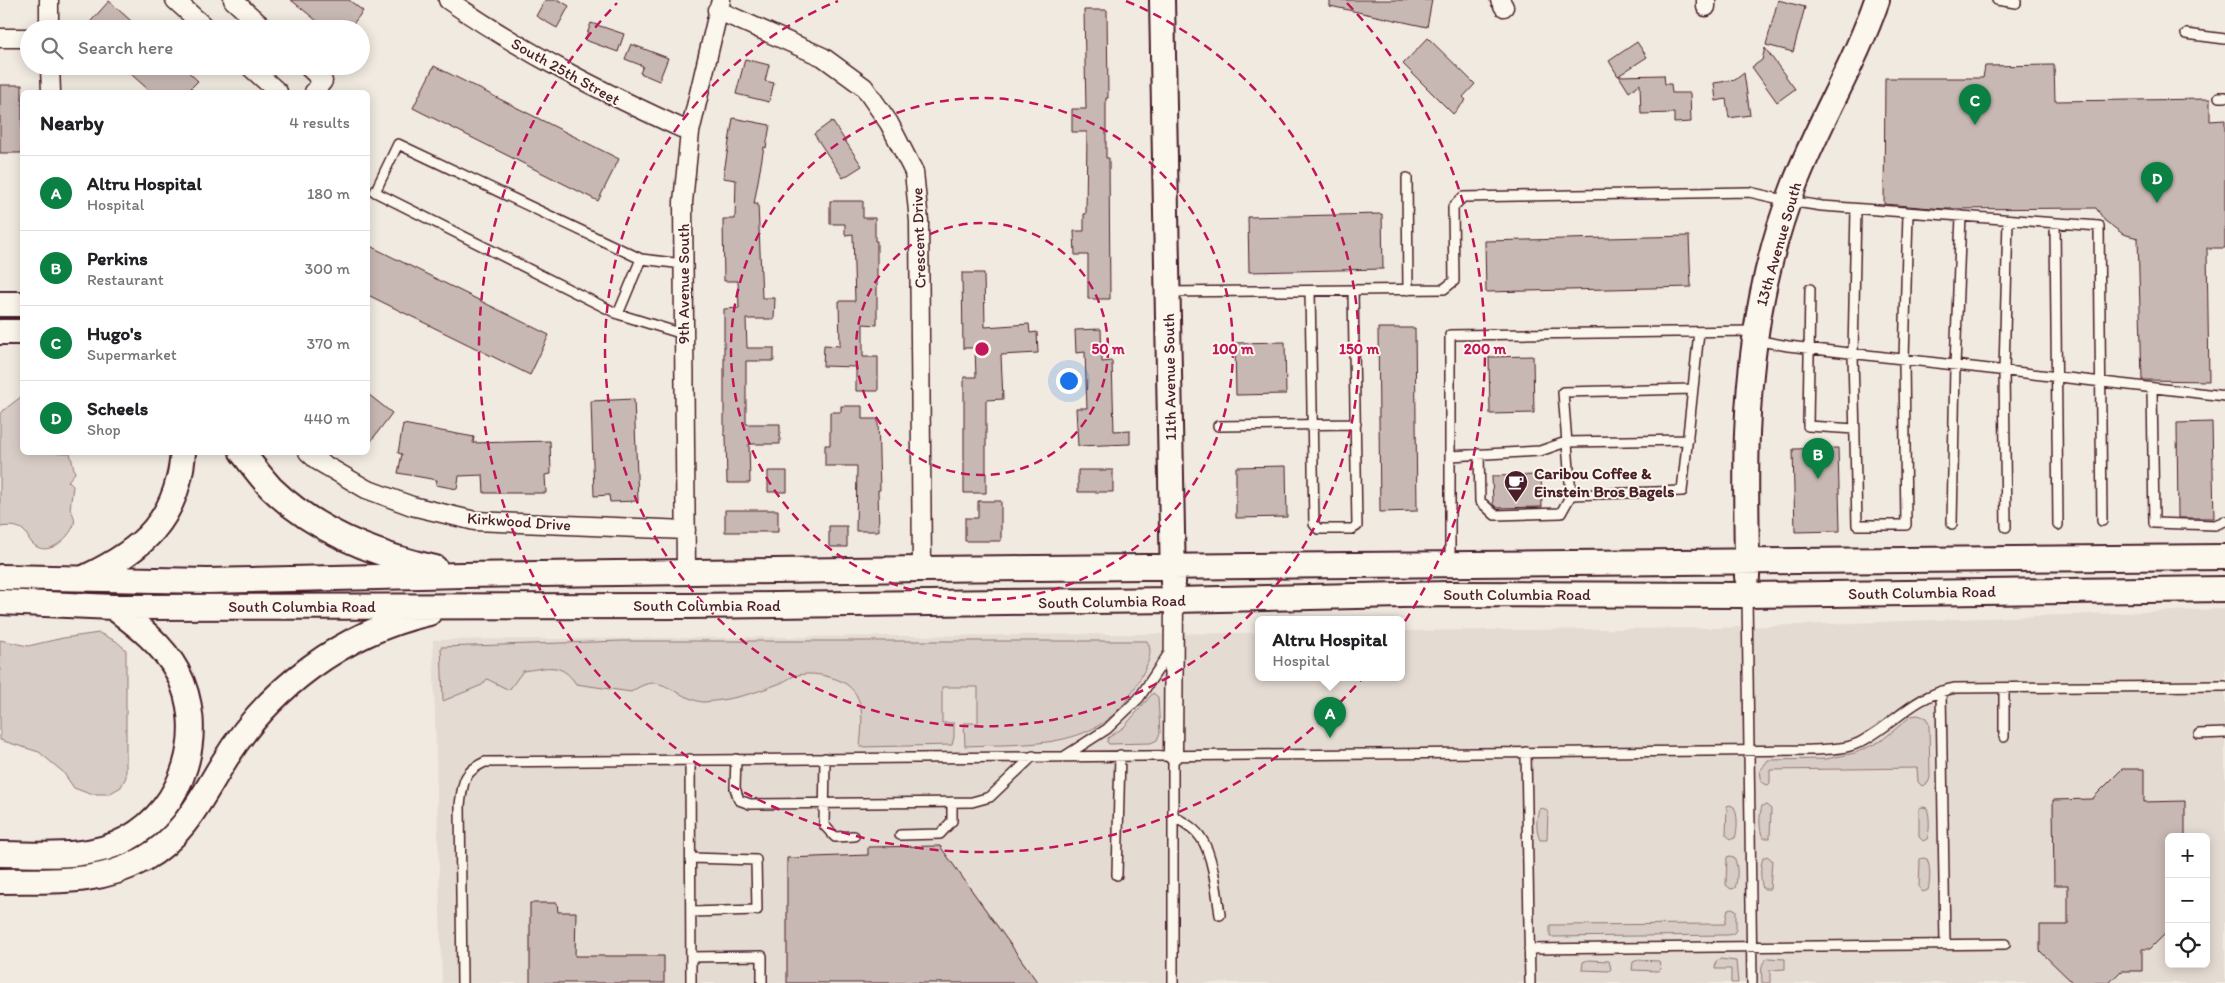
<!DOCTYPE html>
<html lang="en">
<head>
<meta charset="utf-8">
<style>
  :root { --surface:#fff; --page:#f2f2f2; --text:#202124; --muted:#757577; --line:#e0e0e0; --accent:#0b8043 }
  body { margin:0; font-family:Itim,sans-serif; background:var(--page); color:var(--text) }
  .controls { position:absolute; right:15px; bottom:15px; display:grid; overflow:hidden; border-radius:8px; box-shadow:0 2px 12px #0003 }
  .controls button { width:45px; height:45px; display:grid; place-items:center; padding:0; border:0; border-bottom:1px solid var(--line); background:var(--surface); color:var(--text); font:25px sans-serif }
  .you { position:absolute; left:1068px; top:380px; width:18px; height:18px; margin:-12px; border:4px solid #fff; border-radius:50%; background:#1a73e8; box-shadow:0 0 0 8px #1a73e833 }
  .badge { display:grid; place-items:center; width:32px; height:32px; border-radius:50%; background:var(--accent); color:#fff; font-size:16px; font-weight:700 }
  .pin { position:absolute; translate:-50% -41px; filter:drop-shadow(0 1px 2px #0008) }
  .pin::after { content:''; position:absolute; top:26px; width:18px; height:15px; background:inherit; clip-path:polygon(0 0,100% 0,50% 100%) }
  .popup { position:absolute; left:1255px; top:616px; width:150px; height:65px; box-sizing:border-box; display:grid; place-content:center; border-radius:8px; background:var(--surface); filter:drop-shadow(0 1px 4px #0005); font-size:16px; white-space:nowrap; color:var(--muted) }
  .popup b { font-size:19px; color:var(--text) }
  .popup::after { content:''; position:absolute; left:50%; top:100%; margin-left:-10px; border:10px solid transparent; border-top-color:var(--surface) }
  .list { margin:0; padding:0; list-style:none }
  h2 { display:flex; justify-content:space-between; align-items:center; height:65px; margin:0; padding:0 20px; font-size:21px }
  h2 small { font-size:16px; font-weight:400; color:var(--muted) }
  .list li { display:grid; grid-template-columns:32px 1fr auto; gap:15px; align-items:center; box-sizing:border-box; height:75px; padding:0 20px; border-top:1px solid var(--line) }
  .list b { display:block; font-size:19px; white-space:nowrap }
  .list p { margin:0; font-size:16px; white-space:nowrap; color:var(--muted) }
  .list em { font-size:16px; font-style:normal; color:var(--muted) }
  .icon { flex:none; width:28px; height:28px; fill:none; stroke:currentColor; stroke-width:2; stroke-linecap:round; stroke-linejoin:round }
  .map { position:relative; flex:none; width:2225px; height:983px; overflow:hidden }
  .search { position:absolute; background:var(--surface); box-shadow:0 2px 12px #0003; left:20px; top:20px; width:350px; height:55px; display:flex; align-items:center; gap:12px; box-sizing:border-box; padding:0 18px; border-radius:28px; color:var(--muted); font-size:19px }
  .panel { position:absolute; background:var(--surface); box-shadow:0 2px 12px #0003; left:20px; top:90px; width:350px; height:365px; border-radius:8px }
  .map>svg:first-child { display:block }
  .built { fill:#e4dbd2; fill-rule:evenodd }
  .green { fill:#d8ccc6; stroke:#917678 }
  .building { fill:#c8b8b3; stroke:#4a1f2b }
  .lines { fill:none; stroke-linecap:round; stroke-linejoin:round }
  .lane-casing { stroke:#4a1f2b; stroke-width:12 }
  .street-casing { stroke:#4a1f2b; stroke-width:21 }
  .secondary-casing { stroke:#4a1f2b; stroke-width:28 }
  .lane { stroke:#fbf7ec; stroke-width:9 }
  .street { stroke:#fbf7ec; stroke-width:18 }
  .secondary { stroke:#fbf7ec; stroke-width:24 }
  .ring { fill:none; stroke:#c2185b; stroke-width:2.5; stroke-dasharray:9 6 }
  .labels { text-anchor:middle; stroke-width:4; stroke-linejoin:round; paint-order:stroke }
  .street-label { font-size:16px; fill:#4a1f2b; stroke:#fbf7ec }
  .poi-label { font-size:16px; font-weight:bold; fill:#4a1f2b; stroke:#fbf7ec; text-anchor:start }
  .centre { fill:#c2185b; stroke:#fbf7ec; stroke-width:2.5 }
  .ring-label { font-size:15px; text-anchor:middle; font-weight:bold; fill:#c2185b; stroke:#fbf7ec; stroke-width:4; stroke-linejoin:round; paint-order:stroke }
</style>
</head>
<body>
<div class="map">
<svg width="2225" height="983" viewBox="0 0 2225 983">
  <rect width="100%" height="100%" fill="#f0eae0"/>
  <filter id="ink" filterUnits="userSpaceOnUse"><feTurbulence type="fractalNoise" baseFrequency=".02" numOctaves="2"/><feDisplacementMap in="SourceGraphic" scale="10" xChannelSelector="R" yChannelSelector="G"/><feConvolveMatrix kernelMatrix="1 2 1 2 8 2 1 2 1" color-interpolation-filters="sRGB"/></filter>
  <g filter="url(#ink)">
    <!-- built -->
    <path class="built" d="M2225,609v374h-1783l-9,-343 826,-7v44h142v-46l316,-3zM2169,837h37v127h-37z"/>
    <!-- green -->
    <path class="green" d="M22,396v56l48,1 5,20 -7,8 5,5 -3,23c4,6 6,11 3,18 -7,14 -27,31 -41,16 -4,-4 -5,-10 -9,-13 -7,-5 -15,-4 -23,-3v-114z
      M99,633l17,8 10,9v127l-5,10 -12,7h-19l-16,-6 -11,-16 -24,-20 -39,-12v-100l28,6 35,-8z
      M622,641h525c7,12 0,24 -6,36 -36,75 -106,66 -176,69l-1,-23h14v-36h-36v36h12v14l-2,8 -92,2c3,-31 7,-61 -31,-70 -10,-3 -21,-4 -31,-2 -7,1 -13,7 -20,9 -25,10 -48,16 -74,18 -5,0 -10,-2 -15,-4 -26,-11 -32,-24 -58,-6l-55,-8c-15,-23 -29,-16 -53,-13l-14,19 -22,-11 -5,6 -39,16 -2,-54z
      M1153,693l5,4 2,36 -3,7 -6,3 -42,1 -2,-2 1,-4 16,-11z
      M1918,715l8,3 3,6 1,54 -2,5 -6,3 -4,-4 -1,-14 -147,2v13l-2,2 -6,-2 -2,-12 8,-11 58,-1 29,-6 26,-12 30,-25z
      M1730,805l4,2c4,8 4,22 1,31l-4,1 -5,-4 1,-29z
      M1766,805l5,4 -1,29h-7c-4,-9 -4,-23 -1,-32z
      M1923,807l4,1c3,9 3,23 0,31l-4,2 -4,-4v-29z
      M1543,808l5,4 -1,28h-7c-4,-8 -4,-22 -1,-31z
      M1730,856l4,1c4,8 4,22 1,31l-4,1 -5,-4 1,-28z
      M1767,856l5,4 -2,29h-7c-3,-9 -3,-23 0,-31z
      M1923,858l4,1c4,9 3,23 1,31l-5,2 -4,-4 1,-29z
      M1732,908l4,2v20l-3,4 -5,1 -178,2v-12l175,-1 3,-15z
      M1768,958l17,1v10l-15,1v13h-8c0,-9 -3,-20 6,-25z
      M1721,959l15,2 2,22h-7v-14h-16l1,-8z
      M1588,960l21,1 2,8 -2,2 -27,-1 1,-8z
      M1638,960l21,1 2,8 -2,2 -27,-1 1,-8z"/>
    <!-- building -->
    <path class="building" d="M291,0h58l14,11 -14,18h-22z
      M545,0h14l10,6 -12,22 -21,-12z
      M1330,0h102l-5,27 -97,-21z
      M1778,0l27,7 -12,45 -27,-7z
      M109,1l31,28h-56z
      M1084,10h23l1,88h-2v60h3l1,141h-22v-44h-13l-1,-24h10v-17h2l1,-82h-15v-23h14z
      M591,23l33,11 -6,18 -33,-12z
      M1428,38l47,46 -12,13 3,3 -13,14 -50,-50z
      M1637,42l10,15 -29,19 -9,-15z
      M631,44l37,14 -9,23 -19,-8 3,-7 -18,-7z
      M1765,48l30,41 -18,13 -25,-35 10,-7z
      M745,59l24,6 -4,16 9,2 -5,19 -33,-8z
      M2054,65l1,36 155,-2v22l15,-1v128h-18l2,133 -67,-1 -4,-142 -15,-4 -18,-13 -9,-13 -152,1 -60,-5 1,-126h98l2,-12z
      M122,66h60l16,15 -11,11h-36z
      M434,66l185,93 -21,42 -185,-93z
      M1744,73l6,42 -21,3 -3,-19 -10,2 -2,-18 21,-3z
      M1664,75l1,9h6l1,9h18l1,29 -17,1v-10l-33,1 -1,-30 -11,8 -10,-16z
      M0,85h22v68h-22z
      M733,118l37,7 -4,23 -2,-1 -10,57h4l4,94h13l-1,21h-28l1,29h27v13h-28v63h34v20h-31l1,39h-23l-1,-48h-2v-126l15,-1 -1,-27h-14l-1,-62h12l1,-39 -13,-2z
      M832,121l30,45 -19,12 -29,-44z
      M830,201h33v17h12v23h2v84l-14,-1v33h15v34h-22v-24l-33,-1 1,-21 16,1 -1,-45h16l-2,-67 -8,1v-11h-15z
      M1382,214l1,55 -134,3 -1,-55z
      M1689,236l2,51 -205,5 -1,-51z
      M368,245l181,90 -19,40 -162,-80z
      M962,273h22l1,54 44,-3 1,9 7,-1 1,21 -37,2 2,44 -17,1v93h-22v-116h12l-1,-29h-12z
      M1378,328h37l2,183 -37,1z
      M1101,329l1,33 10,-1 2,70 16,-1v14l-52,2 -2,-38h11l-2,-56 -9,1 -1,-23z
      M1285,342l1,52 -50,1 -1,-52z
      M1533,356l1,57 -44,1 -1,-57z
      M368,394l24,19 -24,32z
      M634,399l4,102 -28,1 -1,-7 -15,1 -3,-95z
      M841,406h21v13h16l2,71h-2l1,41h-23l1,-65h-32v-21h5v-33h11z
      M2212,422l2,96h-36l-1,-95z
      M403,424l71,13 -1,6 77,-2 1,33 -6,1 1,18h-62l-1,-18 -24,1 -2,13 -21,-4 1,-5 -39,-7 4,-19 -4,-1z
      M1838,448l2,83 -45,1 -2,-83z
      M1286,466l1,51 -51,1v-51z
      M1078,470h35v22h-35z
      M768,471h19v21h-19z
      M1541,475l1,32 -45,1 -4,-4 -1,-28z
      M978,501h23v40h-36v-23h13z
      M725,510h53v22h-53z
      M829,526h18v21h-18z
      M2122,769h22v33l41,-1v36h-16v93l-19,19h-8v22h-21l-12,12h-36l-33,-32v-26h28v-40h-14l-1,-85 39,-1z
      M940,846l98,137h-251v-125l81,-3v-8z
      M530,903h27l1,9h18l-1,44h89v27h-134z"/>
    <g class="lines">
      <!-- lane casing -->
      <g class="lane-casing">
        <path id="lane" d="M1997,0l19,3v-3
          M2186,34l39,5
          M2219,97h6
          M1407,178l1,112
          M1856,209l-3,145 4,171h49l-2,-165 4,-147
          M2055,223l3,302
          M641,259l42,5
          M1810,289l-2,137 47,3
          M1310,291l4,233 4,5h34l5,-3 -4,-236
          M1168,292l276,-3 10,-8 -1,-74 10,-10 286,-5 40,9 33,5 277,20 3,295
          M618,314l23,-55 -243,-115 -23,48 243,122 65,20
          M1755,340l33,6 437,50
          M2152,388l2,135 61,2 10,-4
          M1218,426l138,-2
          M1479,454l1,47 15,14 66,-2 10,-18 111,-4 17,-159
          M1450,456l90,-5 26,-9 122,-2
          M1571,495l-8,-103 130,-3
          M1952,524l3,-158 6,-150
          M2006,527l-2,-156 4,-151
          M1450,563v-228l304,-4
          M1747,595l5,388
          M2004,688v49
          M1941,691l4,253
          M2199,734l26,-1
          M1526,752l4,231
          M1173,755v228
          M1065,756l42,-27 32,-31 32,-48
          M825,758l-1,67 11,12 19,-1
          M690,759l1,224
          M736,759l-1,29 4,12 11,4 222,-2 18,-5 43,-41
          M1173,816c10,6 22,12 28,22 12,16 16,56 19,77
          M900,835l40,-1 12,-13v-19
          M691,858l65,2 1,50 -66,2
          M1117,875l3,-120
          M1529,949l476,-5
          M691,957l71,-1v27
          M462,983l-2,-178c3,-23 3,-33 25,-43l1326,-12c18,-1 37,0 53,-10 34,-19 49,-44 91,-52l270,-2"/>
      </g>
      <!-- street casing -->
      <g class="street-casing">
        <path id="street" d="M49,0v29
          M175,0l32,29
          M233,0l32,29
          M448,0c76,53 158,94 242,132
          M1500,0l4,7
          M1706,7v-7
          M717,10l106,47 41,30 25,36 25,49 5,49 3,348
          M0,38h29
          M50,66l1,26
          M249,66l29,26
          M307,66l16,15 -9,11
          M308,452l10,9 48,28 46,17 63,15 211,9
          M686,572l-3,-370 7,-70 31,-132
          M1173,755l1,-155"/>
      </g>
      <!-- secondary casing -->
      <g class="secondary-casing">
        <path id="secondary" d="M1162,0l11,583
          M0,304h22
          M0,332h22
          M242,452c9,12 19,25 29,36 44,43 105,67 164,80
          M0,577l208,4 255,-6 459,-6 1303,-12
          M86,577c57,-27 92,-58 97,-125
          M1747,577c0,-48 -2,-96 0,-143 3,-85 16,-169 47,-248 24,-63 61,-122 83,-186
          M0,602l113,5 577,-1 484,-6 275,-6 298,1 478,-6
          M0,854c41,0 90,6 127,-15 58,-31 81,-109 50,-168 -14,-26 -40,-46 -64,-64
          M0,881c50,-1 99,4 144,-22 38,-21 57,-60 79,-96 45,-74 120,-131 206,-150"/>
      </g>
      <!-- lane -->
      <use href="#lane" class="lane"/>
      <!-- street -->
      <use href="#street" class="street"/>
      <!-- secondary -->
      <use href="#secondary" class="secondary"/>
    </g>
  </g>
  <!-- distance rings -->
  <g class="ring">
    <circle cx="982" cy="349" r="126"/>
    <circle cx="982" cy="349" r="251"/>
    <path d="M1126 1A377 377 0 1 1 838 1"/>
    <path d="M1347 3A503 503 0 1 1 617 3"/>
  </g>
  <!-- icons -->
  <defs>
    <g id="cafe-pin" transform="scale(1.25)"><path d="M0 17L-7.5 6A9.5 9.5 0 1 1 7.5 6Z" fill="#4a1f2b" stroke="#fbf7ec"/><path d="M-5.5-4.5H6V0H3Q3 3.5 0 3.5H-2.5Q-5.5 3.5-5.5 0ZM3-3.2v2h1.7v-2ZM-6 4.5H4V6H-6Z" fill="#fff"/></g>
  </defs>
  <g fill-rule="evenodd">
    <use href="#cafe-pin" x="1516" y="482"/>
  </g>
  <g class="labels">
    <!-- street labels -->
    <g class="street-label">
      <text transform="translate(566 71) rotate(29)" y="6">South 25th Street</text>
      <text transform="translate(918 238) rotate(-92)" y="6">Crescent Drive</text>
      <text transform="translate(1778 244) rotate(-74)" y="6">13th Avenue South</text>
      <text transform="translate(683 284) rotate(-90)" y="6">9th Avenue South</text>
      <text transform="translate(1169 377) rotate(-91)" y="6">11th Avenue South</text>
      <text transform="translate(519 521) rotate(4)" y="6">Kirkwood Drive</text>
      <text transform="translate(1922 592) rotate(-1)" y="6">South Columbia Road</text>
      <text x="1517" y="600">South Columbia Road</text>
      <text transform="translate(1112 601) rotate(-1)" y="6">South Columbia Road</text>
      <text x="707" y="611">South Columbia Road</text>
      <text x="302" y="612">South Columbia Road</text>
    </g>
    <!-- poi labels -->
    <g class="poi-label">
      <text x="1534" y="479">Caribou Coffee &amp;<tspan x="1534" dy="18">Einstein Bros Bagels</tspan></text>
    </g>
  </g>
  <circle cx="982" cy="349" r="8" class="centre"/>
  <g class="ring-label">
    <text x="1108" y="354">50 m</text>
    <text x="1233" y="354">100 m</text>
    <text x="1359" y="354">150 m</text>
    <text x="1485" y="354">200 m</text>
  </g>
</svg>
<div class="controls">
<button>+</button>
<button>−</button>
<button><svg class="icon" aria-label="locate" viewBox="0 0 24 24"><circle cx="12" cy="12" r="6"/><path d="M12 2v4M12 18v4M2 12h4M18 12h4"/></svg></button>
</div>
<div class="you"></div>
<div class="pin badge" style="left:1330px;top:738px">A</div>
<div class="popup"><b>Altru Hospital</b>Hospital</div>
<div class="pin badge" style="left:1818px;top:479px">B</div>
<div class="pin badge" style="left:1975px;top:125px">C</div>
<div class="pin badge" style="left:2157px;top:203px">D</div>
<div class="search"><svg class="icon" aria-label="search" viewBox="0 0 24 24"><circle cx="10" cy="10" r="6"/><path d="M15 15l6 6"/></svg>Search here</div>
<section class="panel">
<h2>Nearby<small>4 results</small></h2>
<ul class="list">
<li><span class="badge">A</span><div><b>Altru Hospital</b><p>Hospital</p></div><em>180 m</em></li>
<li><span class="badge">B</span><div><b>Perkins</b><p>Restaurant</p></div><em>300 m</em></li>
<li><span class="badge">C</span><div><b>Hugo's</b><p>Supermarket</p></div><em>370 m</em></li>
<li><span class="badge">D</span><div><b>Scheels</b><p>Shop</p></div><em>440 m</em></li>
</ul>
</section>
</div>
</body>
</html>
